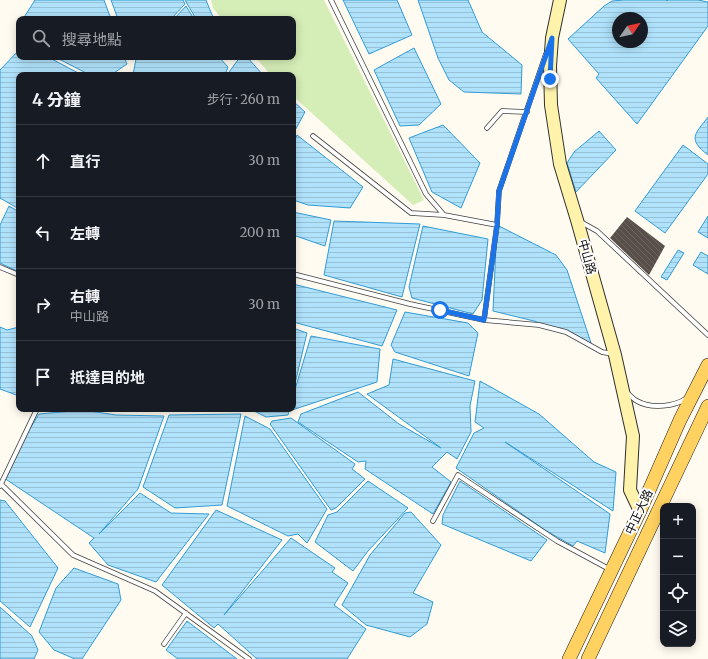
<!DOCTYPE html>
<html lang="zh-TW">
<head>
<meta charset="utf-8">
<style>
  :root { --surface:#171b24; --page:#20242c; --text:#f1f3f6; --muted:#9ea1a6; --line:#363941 }
  body { margin:0; font-family:Merriweather,"Noto Sans TC",serif; background:var(--page); color:var(--text) }
  .controls { position:absolute; right:12px; bottom:12px; display:grid; overflow:hidden; border-radius:8px; box-shadow:0 2px 10px #0003 }
  .controls button { width:36px; height:36px; display:grid; place-items:center; padding:0; border:0; border-bottom:1px solid var(--line); background:var(--surface); color:var(--text); font:20px sans-serif }
  .compass { position:absolute; left:612px; top:12px; width:36px; height:36px; border-radius:50%; background:var(--surface); box-shadow:0 2px 10px #0003; rotate:56deg }
  .stop { position:absolute; width:12px; height:12px; margin:-9px; border:3px solid #1a73e8; border-radius:50%; background:#fff }
  .stop.end { background:#1a73e8; border-color:#fff; box-shadow:0 1px 4px #0008 }
  .list { margin:0; padding:0; list-style:none }
  h2 { display:flex; justify-content:space-between; align-items:center; height:52px; margin:0; padding:0 16px; font-size:17px }
  h2 small { font-size:13px; font-weight:400; color:var(--muted) }
  .list li { display:grid; grid-template-columns:26px 1fr auto; gap:12px; align-items:center; box-sizing:border-box; height:72px; padding:0 16px; border-top:1px solid var(--line) }
  .list b { display:block; font-size:15px; white-space:nowrap }
  .list p { margin:0; font-size:13px; white-space:nowrap; color:var(--muted) }
  .list em { font-size:13px; font-style:normal; color:var(--muted) }
  .icon { flex:none; width:22px; height:22px; fill:none; stroke:currentColor; stroke-width:2; stroke-linecap:round; stroke-linejoin:round }
  .map { position:relative; flex:none; width:708px; height:659px; overflow:hidden }
  .search { position:absolute; background:var(--surface); box-shadow:0 2px 10px #0003; left:16px; top:16px; width:280px; height:44px; display:flex; align-items:center; gap:10px; box-sizing:border-box; padding:0 14px; border-radius:8px; color:var(--muted); font-size:15px }
  .panel { position:absolute; background:var(--surface); box-shadow:0 2px 10px #0003; left:16px; top:72px; width:280px; height:340px; border-radius:8px }
  .map>svg:first-child { display:block }
  .grass { fill:#d5edb6 }
  .water { fill:url(#water-rules); stroke:#319cd7; fill-rule:evenodd }
  .building { fill:url(#building-back-hatch) }
  .lines { fill:none; stroke-linecap:round; stroke-linejoin:round }
  .lane-casing { stroke:#414141; stroke-width:5.5 }
  .secondary-casing { stroke:#303030; stroke-width:14 }
  .primary-casing { stroke:#1f1f1f; stroke-width:14 }
  .lane { stroke:#fff; stroke-width:4 }
  .secondary { stroke:#fff2ab; stroke-width:12 }
  .primary { stroke:#ffd160; stroke-width:13 }
  .route { stroke:#1a73e8; stroke-width:5 }
  .labels { text-anchor:middle; stroke-width:4; stroke-linejoin:round; paint-order:stroke }
  .street-label { font-size:12px; fill:#0e0e0e; stroke:#fff }
</style>
</head>
<body>
<div class="map">
<svg width="708" height="659" viewBox="0 0 708 659">
  <defs>
    <pattern id="water-rules" width="6" height="5" patternUnits="userSpaceOnUse"><rect width="6" height="5" fill="#b0e2fb"/><path d="M0 2.5h6" fill="none" stroke="#96c1d6"/></pattern>
    <pattern id="building-back-hatch" width="6" height="6" patternUnits="userSpaceOnUse"><rect width="6" height="6" fill="#584f4a"/><path d="M-1 5l2 2M0 0l6 6M5-1l2 2" fill="none" stroke="#6b6460"/></pattern>
  </defs>
  <rect width="100%" height="100%" fill="#fffbf0"/>
  <!-- grass -->
  <path class="grass" d="M211,0h113l100,200 -11,5 -120,-109v-21h-22l-16,-18h38v-38h-71l-9,-11z"/>
  <!-- water -->
  <path class="water" d="M35,0h69l7,19h-88z
    M111,0h72l2,4 -14,15h-53z
    M185,0h21l6,15 4,4h-20z
    M343,0h54l15,35 -43,19z
    M418,0h50l14,32 40,33 -1,29 -57,-2 -15,-12 -11,-22z
    M624,0h42l1,1 1,-1h30l10,2v24l-71,98 -41,-46 3,-4 -31,-35 36,-33 8,-5zM618,18h24v24h-24z
    M186,6l8,13h-20z
    M414,48l27,56 -22,21 -19,1 -26,-56z
    M19,50v7h29l34,18h-63v134l-19,-11v-128z
    M55,57h69l3,7 -16,11h-21z
    M138,57h81l9,10 -3,8h-92l3,-16z
    M240,57h7l16,18h-36z
    M293,101l12,11 -12,22z
    M708,117v38c-21,-16 -13,-21 0,-38z
    M443,125l37,38 -19,45 -29,-16 -23,-54z
    M599,131l17,19 -40,42 -9,-29 7,-11z
    M297,135l66,52 -13,21 -42,-3 -15,-5v-56z
    M683,145l25,19v10l-43,59 -30,-22z
    M9,206l10,6v60l-19,-9v-38z
    M293,212l38,8 -6,26 -32,-11z
    M708,216v22l-10,-6z
    M334,221l86,3 -18,73 -78,-22z
    M497,225l59,30 11,15 24,73 -57,-22 -41,-10z
    M423,226l65,13 -6,61 -9,14 -61,-16 -3,-11z
    M678,250l6,3 -17,27 -6,-3z
    M701,252l7,4v18l-15,-9z
    M293,284l104,26 -15,36 -89,-24z
    M405,312l63,11 10,10 -9,43 -74,-24 -4,-7z
    M0,327l7,3 12,-3v69l-19,-7z
    M293,328l14,5 -14,59z
    M311,336l69,13 -3,33 -88,29 -1,4 -22,2 -16,-8h43v-13z
    M393,359l82,22 -5,25 1,26 -14,27 -10,-7 -15,15 19,15 -18,32 -68,-45 1,-8 -8,1 -60,-40 3,-8 57,-22 41,32 42,24 -74,-54 22,-9z
    M480,381l59,33 55,48 22,10 -3,39 -108,-69 105,72 -5,39 -28,-12 -4,5 -28,-16 -89,-62 18,-35 10,-5 -9,-6z
    M83,410l33,5 48,1 -26,73 -39,45 41,-41 31,20 38,1 -53,68 -48,-17 -19,-22 5,-5 -90,-60 15,-32 20,-32z
    M241,414l-19,91 -47,3 -32,-21 26,-72z
    M245,416l25,13 57,80 -20,34 -9,-9 -10,2 -61,-30z
    M291,418l64,46 -3,5 13,10 -29,29 -5,2 -61,-86 2,-3z
    M368,481l40,27 -40,43 -15,20 -38,-29 13,-27 9,-3z
    M460,481l87,59 -16,21 -89,-37 1,-9z
    M0,500l5,1 53,67 -28,59 -30,-26z
    M216,510l66,30 -58,75 67,-77 44,30 -3,4 16,11 -14,22 32,24 -19,30h-90l-39,-35 -4,4 -52,-43z
    M411,512l30,33 -28,48 20,9 -6,22 -17,13 -44,-12 -24,-20 28,-50 35,-42z
    M74,568l44,16 3,16 -39,59h-7l-21,-9 -15,-18 17,-44z
    M0,607l32,29 6,14 -4,9h-34z
    M187,621l50,38h-59l-12,-9z"/>
  <!-- building -->
  <path class="building" d="M627,217l38,29 -16,29 -39,-37z"/>
  <g class="lines">
    <!-- lane casing -->
    <g class="lane-casing">
      <path id="lane" d="M331,0l95,194 18,21 53,10
        M487,128l15,-17 25,1
        M313,136l98,77 33,2
        M579,221l18,10 111,104
        M0,267l19,8
        M293,274l117,30 74,16 55,5 27,7 36,20 11,2
        M484,320l13,-95 2,-34 47,-137
        M627,393c3,2 6,6 10,8 14,8 37,6 50,-3
        M1,484l72,71 82,36 94,68
        M0,486l37,-77
        M433,521l25,-46 99,66 52,28
        M164,644l22,-31"/>
    </g>
    <!-- secondary casing -->
    <g class="secondary-casing">
      <path id="secondary" d="M560,0l-8,38 -2,28 1,39 9,59 17,56 38,135 18,81 -3,54 10,21"/>
    </g>
    <!-- primary casing -->
    <g class="primary-casing">
      <path id="primary" d="M569,659l71,-148 40,-91 28,-55
        M588,659l120,-253"/>
    </g>
    <!-- lane -->
    <use href="#lane" class="lane"/>
    <!-- secondary -->
    <use href="#secondary" class="secondary"/>
    <!-- primary -->
    <use href="#primary" class="primary"/>
  </g>
  <g class="lines">
    <!-- route -->
    <path class="route" d="M440,310l44,10 13,-95 2,-34 53,-153 -2,41"/>
  </g>
  <g class="labels">
    <!-- street labels -->
    <g class="street-label">
      <text transform="translate(587 257) rotate(74)" y="4">中山路</text>
      <text transform="translate(639 512) rotate(-65)" y="4">中正大路</text>
    </g>
  </g>
</svg>
<div class="controls">
<button>+</button>
<button>−</button>
<button><svg class="icon" aria-label="locate" viewBox="0 0 24 24"><circle cx="12" cy="12" r="6"/><path d="M12 2v4M12 18v4M2 12h4M18 12h4"/></svg></button>
<button><svg class="icon" aria-label="layers" viewBox="0 0 24 24"><path d="M12 4l9 5-9 5-9-5zM3 14l9 5 9-5"/></svg></button>
</div>
<svg class="compass" viewBox="-18 -18 36 36"><path d="M0-13l5 13h-10z" fill="#e53935"/><path d="M0 13l5-13h-10z" fill="#9ea1a6"/></svg>
<div class="stop" style="left:440px;top:310px"></div>
<div class="stop end" style="left:550px;top:79px"></div>
<div class="search"><svg class="icon" aria-label="search" viewBox="0 0 24 24"><circle cx="10" cy="10" r="6"/><path d="M15 15l6 6"/></svg>搜尋地點</div>
<section class="panel">
<h2>4 分鐘<small>步行 · 260 m</small></h2>
<ul class="list">
<li><svg class="icon" aria-label="ahead" viewBox="0 0 24 24"><path d="M12 20V5M6 11l6-6 6 6"/></svg><div><b>直行</b></div><em>30 m</em></li>
<li><svg class="icon" aria-label="left" viewBox="0 0 24 24"><path d="M17 20v-9H6M10 6l-5 5 5 5"/></svg><div><b>左轉</b></div><em>200 m</em></li>
<li><svg class="icon" aria-label="right" viewBox="0 0 24 24"><path d="M7 20v-9h11M14 6l5 5-5 5"/></svg><div><b>右轉</b><p>中山路</p></div><em>30 m</em></li>
<li><svg class="icon" aria-label="arrive" viewBox="0 0 24 24"><path d="M6 21V4h12l-3 4 3 4H6"/></svg><div><b>抵達目的地</b></div></li>
</ul>
</section>
</div>
</body>
</html>
